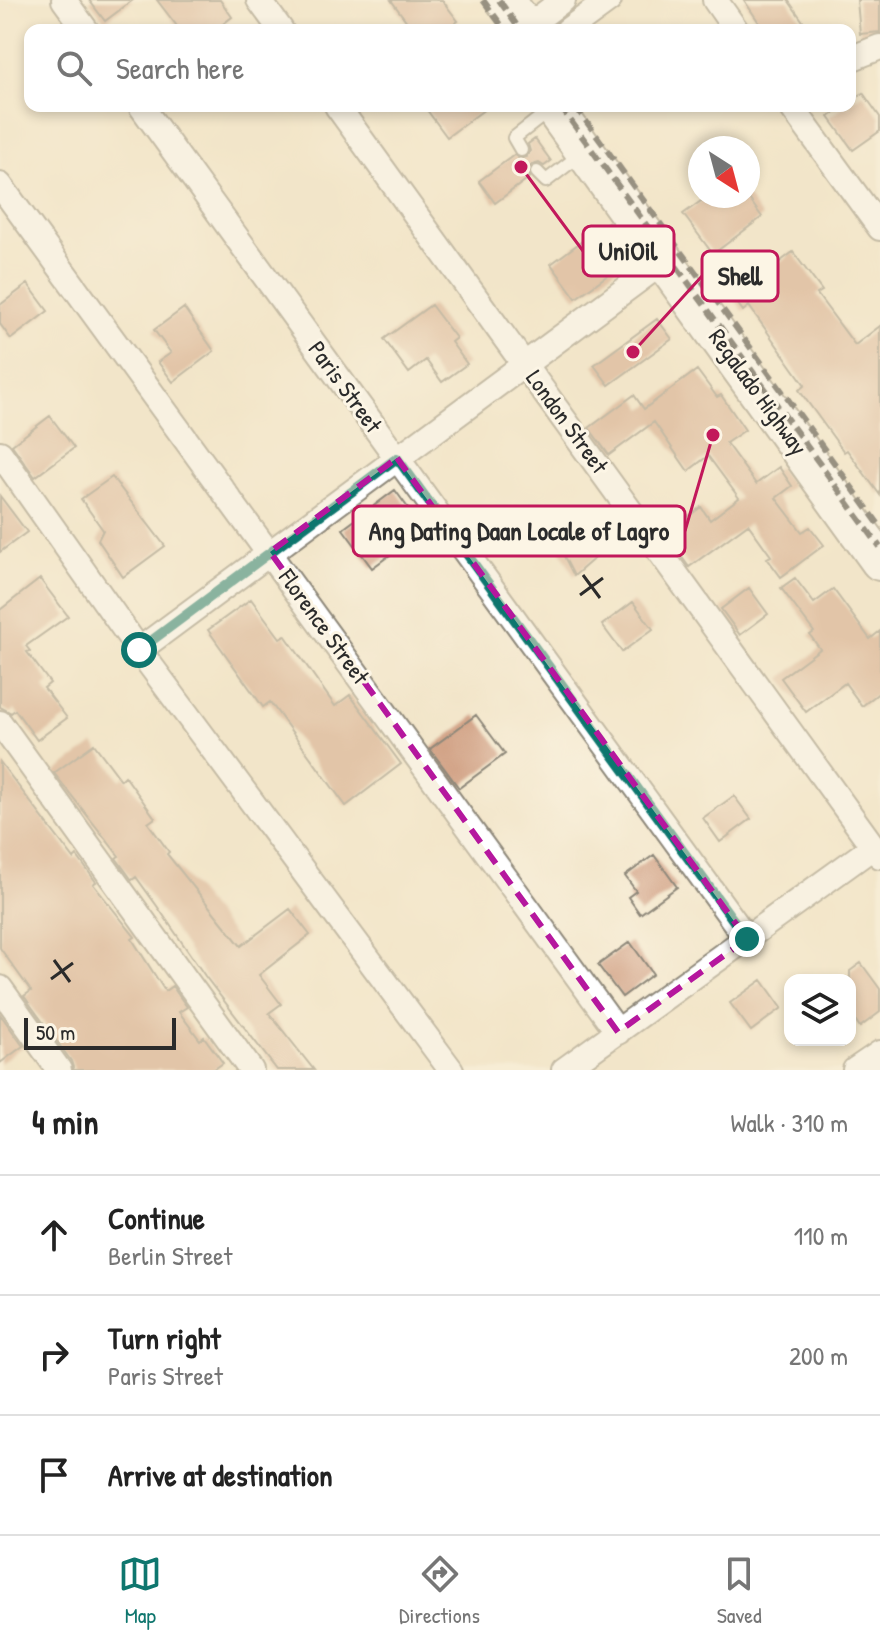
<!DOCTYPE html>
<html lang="en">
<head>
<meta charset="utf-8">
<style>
  :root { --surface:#fff; --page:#f6f6f6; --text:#222; --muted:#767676; --line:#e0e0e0; --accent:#0f766e }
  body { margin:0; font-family:"Patrick Hand",sans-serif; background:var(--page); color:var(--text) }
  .controls { position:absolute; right:24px; bottom:24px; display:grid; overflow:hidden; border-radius:16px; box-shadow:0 4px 12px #0003 }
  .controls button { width:72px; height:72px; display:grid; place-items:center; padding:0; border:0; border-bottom:2px solid var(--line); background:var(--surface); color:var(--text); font:40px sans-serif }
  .compass { position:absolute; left:688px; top:136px; width:72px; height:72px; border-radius:50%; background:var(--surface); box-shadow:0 4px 12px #0003; rotate:144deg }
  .scale { position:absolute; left:24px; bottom:20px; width:152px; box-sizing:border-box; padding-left:8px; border:4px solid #2b2b2b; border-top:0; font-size:22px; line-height:28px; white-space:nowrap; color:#2b2b2b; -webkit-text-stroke:6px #fcf5e5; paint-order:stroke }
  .stop { position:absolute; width:24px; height:24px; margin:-18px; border:6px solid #0f766e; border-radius:50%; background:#fff }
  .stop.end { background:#0f766e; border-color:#fff; box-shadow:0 2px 8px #0008 }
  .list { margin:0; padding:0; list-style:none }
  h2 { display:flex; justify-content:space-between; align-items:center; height:104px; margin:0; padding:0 32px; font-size:34px }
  h2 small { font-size:26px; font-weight:400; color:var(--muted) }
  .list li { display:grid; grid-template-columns:52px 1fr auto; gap:24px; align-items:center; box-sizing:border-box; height:120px; padding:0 32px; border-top:2px solid var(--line) }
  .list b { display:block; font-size:30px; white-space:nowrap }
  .list p { margin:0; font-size:26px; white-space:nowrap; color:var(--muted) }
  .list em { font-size:26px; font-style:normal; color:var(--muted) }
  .icon { flex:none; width:44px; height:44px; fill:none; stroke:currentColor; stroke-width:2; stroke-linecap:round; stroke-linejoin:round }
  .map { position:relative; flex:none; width:880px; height:1070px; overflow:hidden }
  .search { position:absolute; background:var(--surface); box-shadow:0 4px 12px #0003; left:24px; right:24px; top:24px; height:88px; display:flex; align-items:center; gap:20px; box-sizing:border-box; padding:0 28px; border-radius:16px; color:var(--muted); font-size:30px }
  .sheet { height:464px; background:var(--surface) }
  nav { display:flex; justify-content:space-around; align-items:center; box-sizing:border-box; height:112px; border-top:2px solid var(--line); background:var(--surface); font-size:22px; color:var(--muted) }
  nav a { display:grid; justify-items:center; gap:4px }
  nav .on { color:var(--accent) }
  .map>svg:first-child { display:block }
  .building { fill:#cf9d80 }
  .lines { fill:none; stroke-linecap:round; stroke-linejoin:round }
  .service-casing { stroke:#8e887a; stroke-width:16 }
  .minor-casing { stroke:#8e887a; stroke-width:28 }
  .primary-casing { stroke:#8e887a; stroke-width:42 }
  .service { stroke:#fff; stroke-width:12 }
  .minor { stroke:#fff; stroke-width:24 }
  .primary { stroke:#fff; stroke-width:38 }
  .rail { stroke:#2b2b2b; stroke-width:6; stroke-dasharray:12 6; stroke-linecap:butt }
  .route { stroke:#0f766e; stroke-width:10 }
  .marked { fill:none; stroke:#b5179e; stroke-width:6; stroke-dasharray:16 10; stroke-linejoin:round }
  .ticks { fill:none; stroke:#2b2b2b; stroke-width:3 }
  .labels { text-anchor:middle; stroke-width:6; stroke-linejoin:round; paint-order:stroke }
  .street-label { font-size:24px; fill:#2b2b2b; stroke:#fcf5e5 }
  .leader { fill:none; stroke:#c2185b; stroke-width:3 }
  .callout-dot { fill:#c2185b; stroke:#fcf5e5; stroke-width:3 }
  .callout { fill:#fcf5e5; stroke:#c2185b; stroke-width:3 }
  .callout-label { font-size:26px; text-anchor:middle; font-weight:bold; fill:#2b2b2b }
</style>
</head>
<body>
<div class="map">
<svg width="880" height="1070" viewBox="0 0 880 1070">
  <rect width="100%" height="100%" fill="#fcf5e5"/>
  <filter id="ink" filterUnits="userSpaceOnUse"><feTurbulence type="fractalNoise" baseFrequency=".0125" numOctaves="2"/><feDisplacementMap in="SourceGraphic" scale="16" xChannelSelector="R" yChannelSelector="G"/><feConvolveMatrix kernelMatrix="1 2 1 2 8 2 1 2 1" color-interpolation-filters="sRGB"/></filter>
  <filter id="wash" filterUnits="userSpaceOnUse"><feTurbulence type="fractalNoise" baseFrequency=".006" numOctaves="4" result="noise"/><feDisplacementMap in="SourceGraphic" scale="32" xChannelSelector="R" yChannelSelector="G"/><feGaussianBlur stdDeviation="1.8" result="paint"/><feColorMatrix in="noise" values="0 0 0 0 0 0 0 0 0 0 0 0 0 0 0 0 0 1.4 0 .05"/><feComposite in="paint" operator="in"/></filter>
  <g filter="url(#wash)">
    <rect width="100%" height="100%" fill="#f2e5c9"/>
    <g id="blocks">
      <!-- building -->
      <path class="building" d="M89,0h44l-28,21z
        M157,0h63l12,17 -17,13h-35z
        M391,0h51l16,21 -13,9h-32z
        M744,0h44l21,30h-45z
        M857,0h23v32l-20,2z
        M863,93l17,24v14l-27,19 -24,-33 15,-11h6v-4z
        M424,106h65l-42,31z
        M535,139l16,22 -7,5 -5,-3 -8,2 -3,5 2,7 -35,26 -16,-22 35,-26 6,4 6,-2 4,-6 -2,-7z
        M708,196h39l15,21 -49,37 -30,-40z
        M608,222l24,32 -5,7 -51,37 -25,-34z
        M793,252l29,39 -5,3 38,51 25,-19v169l-33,-45 -3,2 -45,-62 6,-5 -56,-79 -6,5 -10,-14z
        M28,284l20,27 -37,28 -11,-15v-19z
        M431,305l25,33 -5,4 16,22 -25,18 -16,-22 -17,13 -25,-34z
        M184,308l30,43 -41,31 -15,-20 13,-9 -17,-23z
        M657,319l15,20 -63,46 -15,-20z
        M697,370l20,27 4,-2 24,35 -19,13 30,41 23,-17 13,19 -16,12 26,34 8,-5 14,18 -43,32 -14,-19 4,-2 -23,-32 -59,43 -24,-33 36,-27 9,13 29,-22 -31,-42 -20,15 -34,-49 -45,33 -20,-27 45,-33 10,14z
        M50,416l24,32 -39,29 -23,-32z
        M112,477l53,69 -42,31 -25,-37 5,-10 -22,-31z
        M395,490l29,40 -52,38 -29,-39z
        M0,496l27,36 -27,20z
        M590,511l9,16 11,-6 10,15 -46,40 -22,-43z
        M795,578l19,25 19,-14 37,50 10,-8v61l-18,14 -17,-23 -39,29 -25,-34 39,-29 -10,-14 4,-3 -33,-44z
        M40,579l28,37 -42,30 4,5 -3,1 23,31 -6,5 23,30 -30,22 -22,-30 -4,3 -11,-6v-97z
        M749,588l19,26 -28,21 -19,-26z
        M251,599l29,39 5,-3 50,71 15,-11 51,69 -55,42 -76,-104 -7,5 -55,-77z
        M633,602l20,27 -31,23 -20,-27z
        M476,715l29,39 -46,34 -29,-39z
        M94,744l27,36 4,-4 30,42 -7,5 21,29 -2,2 74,92 49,-37 20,26 -51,40 22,29 -12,9 45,57h-37l-72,-94 -48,-70 -21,-29 -4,3 -16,-22 3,-2 -65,-83z
        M0,762l74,97 3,-3 19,26 -3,2 42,53 -3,2 33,52 7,-5 15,21 -8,5 21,28 4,-3 19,26 -10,7h-139l-3,-9 -47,-65 7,-5 -31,-43z
        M734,796l17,23 -31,23 -17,-24z
        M654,855l23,32 -37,27 -12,-17 8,-6 -11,-15z
        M630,942l23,32 -31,23 -24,-32z
        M861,963l19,26v23l-20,15 -10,-15v-41z
        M762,980l20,28 -31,23 -21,-28z
        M0,1014l23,32 -23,17z"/>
    </g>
  </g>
  <g filter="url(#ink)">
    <use href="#blocks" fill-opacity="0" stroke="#8e887a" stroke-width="2"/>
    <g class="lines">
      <!-- service casing -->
      <g class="service-casing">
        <path id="service" d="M521,150l-7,-12 36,-28
          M537,172l9,9 34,-26"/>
      </g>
      <!-- minor casing -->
      <g class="minor-casing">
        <path id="minor" d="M64,0l22,30
          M259,0l22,30
          M715,0l21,30
          M523,30l40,-30
          M568,30l41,-30
          M850,59l30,-12
          M141,106l606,833
          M337,106l543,750
          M791,106l89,122
          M0,185l618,847
          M0,453l139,197 312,420
          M139,650l525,-389
          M0,723l251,347
          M0,988l59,82
          M564,1070l309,-223
          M855,1070l25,-17"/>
      </g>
      <!-- primary casing -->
      <g class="primary-casing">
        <path id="primary" d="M505,0l22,30
          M552,106l328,455"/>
      </g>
      <!-- service -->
      <use href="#service" class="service"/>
      <!-- minor -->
      <use href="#minor" class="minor"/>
      <!-- primary -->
      <use href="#primary" class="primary"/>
      <!-- rail -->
      <path class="rail" d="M483,0l22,30
        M499,0l21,30
        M560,106l320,441
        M575,106l305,420"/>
    </g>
  </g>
  <g class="lines" filter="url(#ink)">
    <!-- route -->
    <path class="route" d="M139,650l258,-192 350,481"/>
  </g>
  <!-- marked area -->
  <path d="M0 0H880V1070H0ZM397,458l350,481 -129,93 -348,-480z" fill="#f2e5c9" fill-opacity=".55" fill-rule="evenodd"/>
  <path class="marked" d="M397,458l350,481 -129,93 -348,-480z"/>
  <!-- ticks -->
  <path class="ticks" d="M583,575l17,23M580,595l23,-17M54,960l16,22M51,979l22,-16"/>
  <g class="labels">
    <!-- street labels -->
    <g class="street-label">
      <text transform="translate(345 387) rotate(54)" y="8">Paris Street</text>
      <text transform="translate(758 392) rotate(54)" y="8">Regalado Highway</text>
      <text transform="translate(567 422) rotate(54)" y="8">London Street</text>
      <text transform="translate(324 627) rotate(54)" y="8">Florence Street</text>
    </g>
  </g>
  <!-- callouts -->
  <path class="leader" d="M521 167L583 251M633 352L702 276M713 435L685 531"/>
  <g class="callout-dot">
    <circle cx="521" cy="167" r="8"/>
    <circle cx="633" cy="352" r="8"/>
    <circle cx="713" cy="435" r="8"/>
  </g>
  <g class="callout">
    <rect x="583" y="226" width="91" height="50" rx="8"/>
    <rect x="702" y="251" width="76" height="50" rx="8"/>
    <rect x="353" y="506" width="332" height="50" rx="8"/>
  </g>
  <g class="callout-label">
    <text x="628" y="260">UniOil</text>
    <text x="740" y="285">Shell</text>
    <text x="519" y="540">Ang Dating Daan Locale of Lagro</text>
  </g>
</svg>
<div class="controls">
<button><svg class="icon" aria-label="layers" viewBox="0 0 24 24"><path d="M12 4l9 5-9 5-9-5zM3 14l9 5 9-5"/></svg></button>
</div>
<svg class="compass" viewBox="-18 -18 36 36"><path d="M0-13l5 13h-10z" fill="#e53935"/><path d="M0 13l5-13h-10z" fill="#767676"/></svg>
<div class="scale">50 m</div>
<div class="stop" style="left:139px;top:650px"></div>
<div class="stop end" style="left:747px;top:939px"></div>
<div class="search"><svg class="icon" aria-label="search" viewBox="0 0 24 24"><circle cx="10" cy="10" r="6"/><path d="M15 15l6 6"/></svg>Search here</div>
</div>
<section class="sheet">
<h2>4 min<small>Walk · 310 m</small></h2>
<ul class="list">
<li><svg class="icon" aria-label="ahead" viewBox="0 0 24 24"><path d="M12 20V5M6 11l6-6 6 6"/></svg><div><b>Continue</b><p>Berlin Street</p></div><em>110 m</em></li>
<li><svg class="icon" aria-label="right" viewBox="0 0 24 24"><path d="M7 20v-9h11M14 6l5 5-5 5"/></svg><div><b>Turn right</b><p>Paris Street</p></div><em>200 m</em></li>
<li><svg class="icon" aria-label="arrive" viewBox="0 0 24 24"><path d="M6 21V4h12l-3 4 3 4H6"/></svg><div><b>Arrive at destination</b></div></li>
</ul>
</section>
<nav>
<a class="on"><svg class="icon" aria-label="map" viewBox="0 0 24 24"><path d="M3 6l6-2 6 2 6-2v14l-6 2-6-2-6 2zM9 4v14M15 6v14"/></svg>Map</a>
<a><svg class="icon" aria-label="directions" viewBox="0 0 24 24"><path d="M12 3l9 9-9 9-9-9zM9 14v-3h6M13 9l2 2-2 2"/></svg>Directions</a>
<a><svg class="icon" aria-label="saved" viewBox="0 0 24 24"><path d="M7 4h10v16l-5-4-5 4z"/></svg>Saved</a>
</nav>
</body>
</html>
